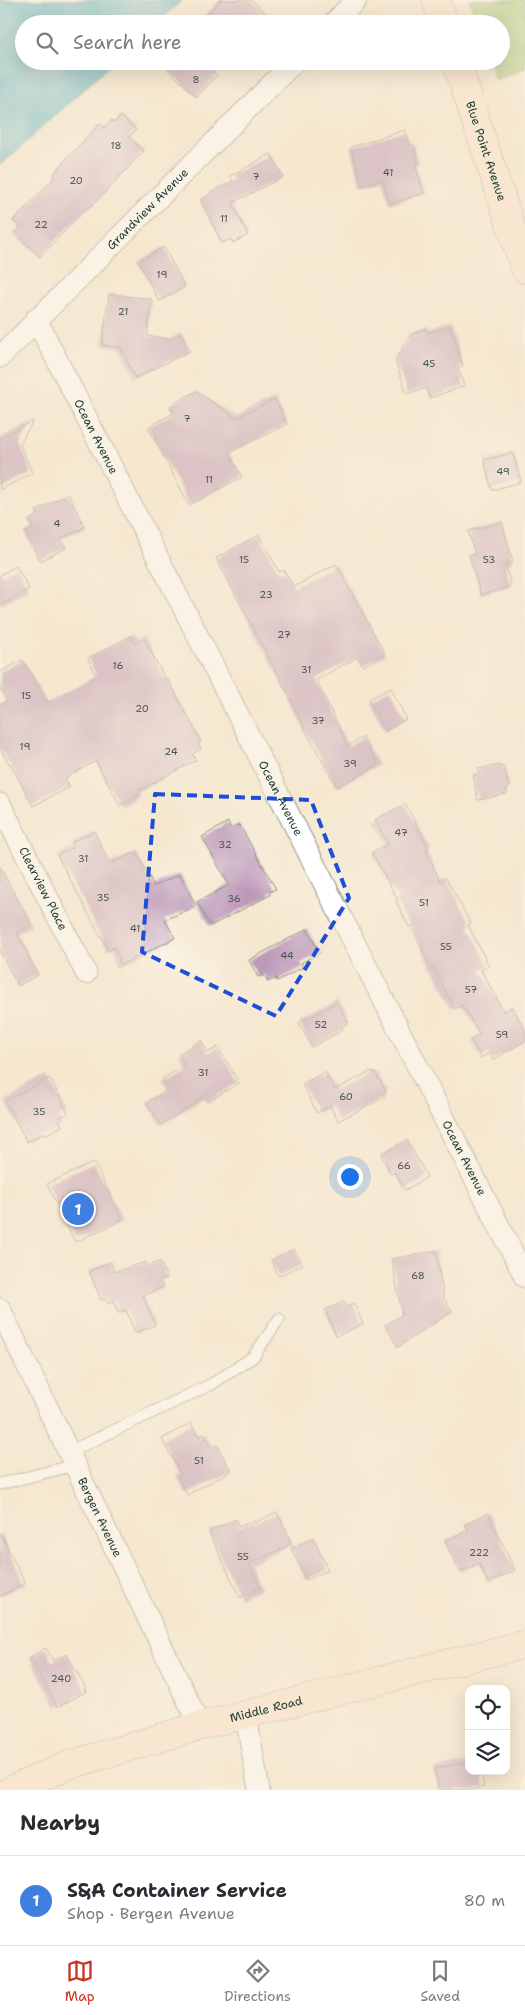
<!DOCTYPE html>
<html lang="en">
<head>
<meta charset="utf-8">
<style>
  :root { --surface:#fff; --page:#f7f7f7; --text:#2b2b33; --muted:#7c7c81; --line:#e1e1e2; --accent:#c8321e }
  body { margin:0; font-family:"Shantell Sans",sans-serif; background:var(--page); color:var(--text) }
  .controls { position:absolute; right:15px; bottom:15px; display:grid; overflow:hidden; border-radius:10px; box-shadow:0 5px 20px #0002 }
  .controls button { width:45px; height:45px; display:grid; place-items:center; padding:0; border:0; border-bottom:1px solid var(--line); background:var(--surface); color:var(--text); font:25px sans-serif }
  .you { position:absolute; left:349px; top:1176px; width:18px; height:18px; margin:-12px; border:4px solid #fff; border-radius:50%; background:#1a73e8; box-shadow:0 0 0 8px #1a73e833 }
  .badge { display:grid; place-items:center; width:32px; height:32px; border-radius:50%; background:var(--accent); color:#fff; font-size:16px; font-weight:700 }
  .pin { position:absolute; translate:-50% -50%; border:2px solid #fff; box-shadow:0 1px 5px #0006 }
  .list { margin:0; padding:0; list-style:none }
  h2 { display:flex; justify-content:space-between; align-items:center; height:65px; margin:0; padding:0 20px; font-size:21px }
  h2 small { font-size:16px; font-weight:400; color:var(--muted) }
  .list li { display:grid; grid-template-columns:32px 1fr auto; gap:15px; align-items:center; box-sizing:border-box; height:90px; padding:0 20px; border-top:1px solid var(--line) }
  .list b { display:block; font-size:19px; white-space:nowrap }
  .list p { margin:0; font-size:16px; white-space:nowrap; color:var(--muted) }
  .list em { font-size:16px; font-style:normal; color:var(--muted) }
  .icon { flex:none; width:28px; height:28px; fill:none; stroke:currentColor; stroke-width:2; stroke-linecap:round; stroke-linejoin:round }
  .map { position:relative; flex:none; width:525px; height:1790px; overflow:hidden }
  .search { position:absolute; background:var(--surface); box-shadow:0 5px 20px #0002; left:15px; right:15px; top:15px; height:55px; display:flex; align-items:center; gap:12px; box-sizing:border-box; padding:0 18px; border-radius:28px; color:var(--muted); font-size:19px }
  .sheet { height:155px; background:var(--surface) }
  nav { display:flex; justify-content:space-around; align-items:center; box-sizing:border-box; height:70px; border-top:1px solid var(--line); background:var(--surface); font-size:14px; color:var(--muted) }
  nav a { display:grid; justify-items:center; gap:2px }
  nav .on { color:var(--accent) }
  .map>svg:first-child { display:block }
  .green { fill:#9fc873; stroke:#5f8254 }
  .water { fill:#48aec7; stroke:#34767e }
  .building { fill:#bd9aba }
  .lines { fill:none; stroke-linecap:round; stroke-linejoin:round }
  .lane-casing { stroke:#8a9282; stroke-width:13 }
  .street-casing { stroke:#8a9282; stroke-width:23 }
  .secondary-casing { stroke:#8a9282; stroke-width:29 }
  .lane { stroke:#fff; stroke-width:11 }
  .street { stroke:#fff; stroke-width:21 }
  .secondary { stroke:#fce5d0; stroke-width:28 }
  .marked { fill:none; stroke:#1d4ed8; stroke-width:4; stroke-dasharray:10 6; stroke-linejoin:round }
  .labels { text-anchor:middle; stroke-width:4; stroke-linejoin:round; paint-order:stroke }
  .number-label { font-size:10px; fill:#465456 }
  .street-label { font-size:12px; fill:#1f3d34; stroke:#fbf7ec }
</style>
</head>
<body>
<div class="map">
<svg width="525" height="1790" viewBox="0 0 525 1790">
  <rect width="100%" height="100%" fill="#fbf7ec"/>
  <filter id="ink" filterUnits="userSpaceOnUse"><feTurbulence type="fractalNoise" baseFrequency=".02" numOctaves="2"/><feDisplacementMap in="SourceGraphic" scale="10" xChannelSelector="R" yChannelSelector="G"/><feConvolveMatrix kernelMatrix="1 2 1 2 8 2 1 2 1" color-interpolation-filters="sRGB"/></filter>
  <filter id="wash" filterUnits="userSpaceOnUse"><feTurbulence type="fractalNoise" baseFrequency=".0096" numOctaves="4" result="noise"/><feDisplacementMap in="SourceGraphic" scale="20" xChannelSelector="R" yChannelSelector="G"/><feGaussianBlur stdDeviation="1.12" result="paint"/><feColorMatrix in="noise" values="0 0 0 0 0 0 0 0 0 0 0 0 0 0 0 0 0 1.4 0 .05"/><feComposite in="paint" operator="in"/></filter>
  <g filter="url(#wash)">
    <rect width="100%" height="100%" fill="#f5e7cf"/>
    <!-- green -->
    <path class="green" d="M470,0h55v68l-30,13 -6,-20h12v-37h-24z"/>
    <!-- water -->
    <path class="water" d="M0,0h182l-26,24h-132v37h91l-115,105z"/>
    <g id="blocks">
      <!-- building -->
      <path class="building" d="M220,0h31l27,24h-81z
        M159,61h43l15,14 -20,22z
        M121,116l15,14 -7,7 15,14 -50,53 -8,5 -46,48 -26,-24 6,-6 -7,-6 43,-45 -2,-2 14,-17 32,-33 4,4 8,-8 2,3z
        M405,130l4,15 4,-1 5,19 -3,1 9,29 -34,11 -8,-25 -20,7 -11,-39z
        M271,154l12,23 -51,26 16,32 -15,8 -2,-4 -9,4 -22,-43 10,-5 -1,-2 24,-12 -3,-5z
        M164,247l21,40 -26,14 -21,-40z
        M109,294l43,5 -5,37 23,3 11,-6 9,18 -55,27 -14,-30 -19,-3z
        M450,326l13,40 -5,2 6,18 -34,12 -4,-10 -19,6 -12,-34 16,-26 15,-5 2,4z
        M196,391l40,27 39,-19 12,25 -58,29 13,24 -53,28 -41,-78 26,-14 -4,-7z
        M33,421l-13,23 12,29 -32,17v-52z
        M513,453l8,29 -29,8 -8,-30z
        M68,494l17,33 -24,12 5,9 -26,13 -15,-29 8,-4 -4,-8 9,-5 -2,-4z
        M502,522l11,40 -8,3 6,21 -30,9 -12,-40 6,-1 -7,-23z
        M259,535l20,37 5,-2 10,17 42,-23 49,90 -22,12 -5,-9 -42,23 32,66 15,-9 15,28 -41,22 -33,-59 -16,-34 -72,-136z
        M16,566l13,23 -29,17v-31z
        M131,636l4,7 9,-5 21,41 2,-1 34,63 -3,1 3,7 -9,5 4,6 -59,32 2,3 -19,11 -24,-45 -31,17 5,9 -37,19 -23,-43 -1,1 -9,-16v-43l7,-4 -7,-13v-16l23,-12 24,43 49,-27 -8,-18z
        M391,688l15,31 -21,12 -16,-32z
        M500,765l1,2h3l5,20 -3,3 1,4 -29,6 -5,-25 7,-2 -2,-4z
        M405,804l24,44 -3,2 14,31 6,-3 25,46 -3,1 21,41 -8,4 23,42 8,-5 13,22v12l-32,19 -4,-7 -8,5 -10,-18 9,-6 -18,-29 -7,4 -22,-41 -1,1 -21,-43 -2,1 -13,-26 2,-1 -26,-47 16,-9 -13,-24z
        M228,822l3,7 8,-5 37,65 -7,3 1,3 -60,31 -13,-24 32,-17 -27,-48z
        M94,831l16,33 26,-12 18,34 26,-12 16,32 -31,14 10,18 -54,27 -6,-18 -7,3 -51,-95 17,-8 -2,-5z
        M0,867l32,58 -15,8 21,42 -20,11 -18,-34z
        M307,929l13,24 -19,10 2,4 -26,14 -1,-3 -8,4 -4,-7 -6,2 -9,-17z
        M337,1002l11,21 -7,4 2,3 -31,17 -13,-24z
        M201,1040l7,13 10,-6 21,36 -32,19 -3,-5 -43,28 -14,-22 21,-14 -6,-10 23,-14 -6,-11z
        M371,1071l1,2 3,-1 11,20 -3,2 2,3 -47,24 -8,-15 -13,7 -15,-29 23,-12 10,18z
        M50,1078l18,35 -10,5 4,8 -17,9 -2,-2 -16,9 -22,-41z
        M407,1140l20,37 -22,13 -10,-18 -4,2 -10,-19z
        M94,1162l28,58 -47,22 -28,-58z
        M294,1249l8,16 -24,11 -7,-16z
        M436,1251l8,48 8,12 -54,36 -13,-22 17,-10 -10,-56z
        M160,1261l7,17 -7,2 3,7 -20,9 12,29 -20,8 -9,-23 -8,3 -4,-12 -6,3 -2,-5 -5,1 -12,-29 22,-9 3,10 32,-10 2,4z
        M344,1302l2,5 8,-4 9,21 -27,12 -11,-26z
        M191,1423l8,14 5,-3 8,14 5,-3 14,26 -44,24 -10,-18 4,-2 -19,-36z
        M277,1512l15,32 -43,20 11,24 -20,10 -31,-66 27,-13 3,8 14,-7 1,3z
        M488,1513l27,57 -27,13 -9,-20 -19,9 -15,-31 23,-11 -3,-6z
        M0,1532l25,52 -25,12z
        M313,1538l15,32 -22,10 -15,-32z
        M46,1648l7,13 14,-7 19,35 -2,1 2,2 -29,15 -27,-50z
        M469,1762v9h12l3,16 -14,3h-31l-5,-21z"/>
    </g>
  </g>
  <g filter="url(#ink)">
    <use href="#blocks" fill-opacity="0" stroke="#8a9282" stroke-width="1"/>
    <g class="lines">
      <!-- lane casing -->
      <g class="lane-casing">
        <path id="lane" d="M69,1452l143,-68 41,-27 26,-38
          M0,1484l75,-19"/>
      </g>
      <!-- street casing -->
      <g class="street-casing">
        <g id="street">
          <path d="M333,24l23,-24"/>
          <path id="s1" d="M36,319l489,958"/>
          <path id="s2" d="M0,357l295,-296"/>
          <path id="s3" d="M0,804l86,169"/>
          <path id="s4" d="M0,1309l200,417"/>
          <path d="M246,1716l13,74"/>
        </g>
      </g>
      <!-- secondary casing -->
      <g class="secondary-casing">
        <g id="secondary">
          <path d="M436,0l8,24"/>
          <path id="s5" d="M456,61l69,208"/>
          <path id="s6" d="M11,1790l55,-24 134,-40 325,-82"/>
        </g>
      </g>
      <!-- lane -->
      <use href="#lane" class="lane"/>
      <!-- street -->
      <use href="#street" class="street"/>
      <!-- secondary -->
      <use href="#secondary" class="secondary"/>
    </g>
  </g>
  <!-- marked area -->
  <path d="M0 0H525V1790H0ZM155,794l156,6 38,98 -73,118 -134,-64z" fill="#f5e7cf" fill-opacity=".55" fill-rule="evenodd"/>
  <path class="marked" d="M155,794l156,6 38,98 -73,118 -134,-64z"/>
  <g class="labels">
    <!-- number labels -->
    <g class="number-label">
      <text x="196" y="83">8</text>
      <text x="116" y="149">18</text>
      <text x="388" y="176">41</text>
      <text x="256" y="180">7</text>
      <text x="76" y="184">20</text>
      <text x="224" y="222">11</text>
      <text x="41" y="228">22</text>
      <text x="162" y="278">19</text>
      <text x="123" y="315">21</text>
      <text x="429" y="367">45</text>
      <text x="187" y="422">7</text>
      <text x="503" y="475">49</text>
      <text x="209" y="483">11</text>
      <text x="57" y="527">4</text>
      <text x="244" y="563">15</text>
      <text x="489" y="563">53</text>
      <text x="266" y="598">23</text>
      <text x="284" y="638">27</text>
      <text x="118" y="669">16</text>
      <text x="306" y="673">31</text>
      <text x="26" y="699">15</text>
      <text x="142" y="712">20</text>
      <text x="318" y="724">37</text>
      <text x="25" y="750">19</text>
      <text x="171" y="755">24</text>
      <text x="350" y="767">39</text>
      <text x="401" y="836">47</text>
      <text x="225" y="848">32</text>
      <text x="83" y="862">31</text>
      <text x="103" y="901">35</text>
      <text x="234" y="902">36</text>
      <text x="424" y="906">51</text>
      <text x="135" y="932">41</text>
      <text x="446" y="950">55</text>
      <text x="287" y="959">44</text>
      <text x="471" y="993">57</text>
      <text x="321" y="1028">52</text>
      <text x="502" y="1038">59</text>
      <text x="203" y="1076">31</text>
      <text x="346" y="1100">60</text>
      <text x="39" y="1115">35</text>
      <text x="404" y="1169">66</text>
      <text x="418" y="1279">68</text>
      <text x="199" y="1464">51</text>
      <text x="479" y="1556">222</text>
      <text x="243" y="1560">55</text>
      <text x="61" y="1682">240</text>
    </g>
    <!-- street labels -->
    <g class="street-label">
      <text dy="4" stroke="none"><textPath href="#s5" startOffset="95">Blue Point Avenue</textPath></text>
      <text dy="4" stroke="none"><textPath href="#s2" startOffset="209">Grandview Avenue</textPath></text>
      <text dy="4" stroke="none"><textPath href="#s1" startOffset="132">Ocean Avenue</textPath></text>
      <text dy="4" stroke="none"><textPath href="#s1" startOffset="538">Ocean Avenue</textPath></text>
      <text dy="4" stroke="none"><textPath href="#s3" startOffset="95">Clearview Place</textPath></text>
      <text dy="4" stroke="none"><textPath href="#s1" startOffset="942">Ocean Avenue</textPath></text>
      <text dy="4" stroke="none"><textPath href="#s4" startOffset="231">Bergen Avenue</textPath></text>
      <text dy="4" stroke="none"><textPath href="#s6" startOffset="268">Middle Road</textPath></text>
    </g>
  </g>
</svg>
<div class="controls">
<button><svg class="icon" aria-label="locate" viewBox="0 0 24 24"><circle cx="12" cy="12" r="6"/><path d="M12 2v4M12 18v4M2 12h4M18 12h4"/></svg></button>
<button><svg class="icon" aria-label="layers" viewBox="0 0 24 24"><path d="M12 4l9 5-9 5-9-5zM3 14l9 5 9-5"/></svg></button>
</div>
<div class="you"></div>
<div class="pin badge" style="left:78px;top:1209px;background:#3f7fe0">1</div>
<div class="search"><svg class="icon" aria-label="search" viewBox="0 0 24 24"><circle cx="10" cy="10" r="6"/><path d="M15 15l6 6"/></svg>Search here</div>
</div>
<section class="sheet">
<h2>Nearby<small></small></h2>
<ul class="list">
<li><span class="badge" style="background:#3f7fe0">1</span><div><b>S&amp;A Container Service</b><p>Shop · Bergen Avenue</p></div><em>80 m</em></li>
</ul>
</section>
<nav>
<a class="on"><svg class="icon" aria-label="map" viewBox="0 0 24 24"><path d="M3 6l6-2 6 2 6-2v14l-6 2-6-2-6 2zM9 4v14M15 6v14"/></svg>Map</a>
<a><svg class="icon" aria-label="directions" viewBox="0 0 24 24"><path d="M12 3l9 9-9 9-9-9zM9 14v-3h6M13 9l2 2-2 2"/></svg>Directions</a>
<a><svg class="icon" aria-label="saved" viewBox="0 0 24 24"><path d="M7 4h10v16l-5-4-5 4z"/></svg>Saved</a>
</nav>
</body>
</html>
